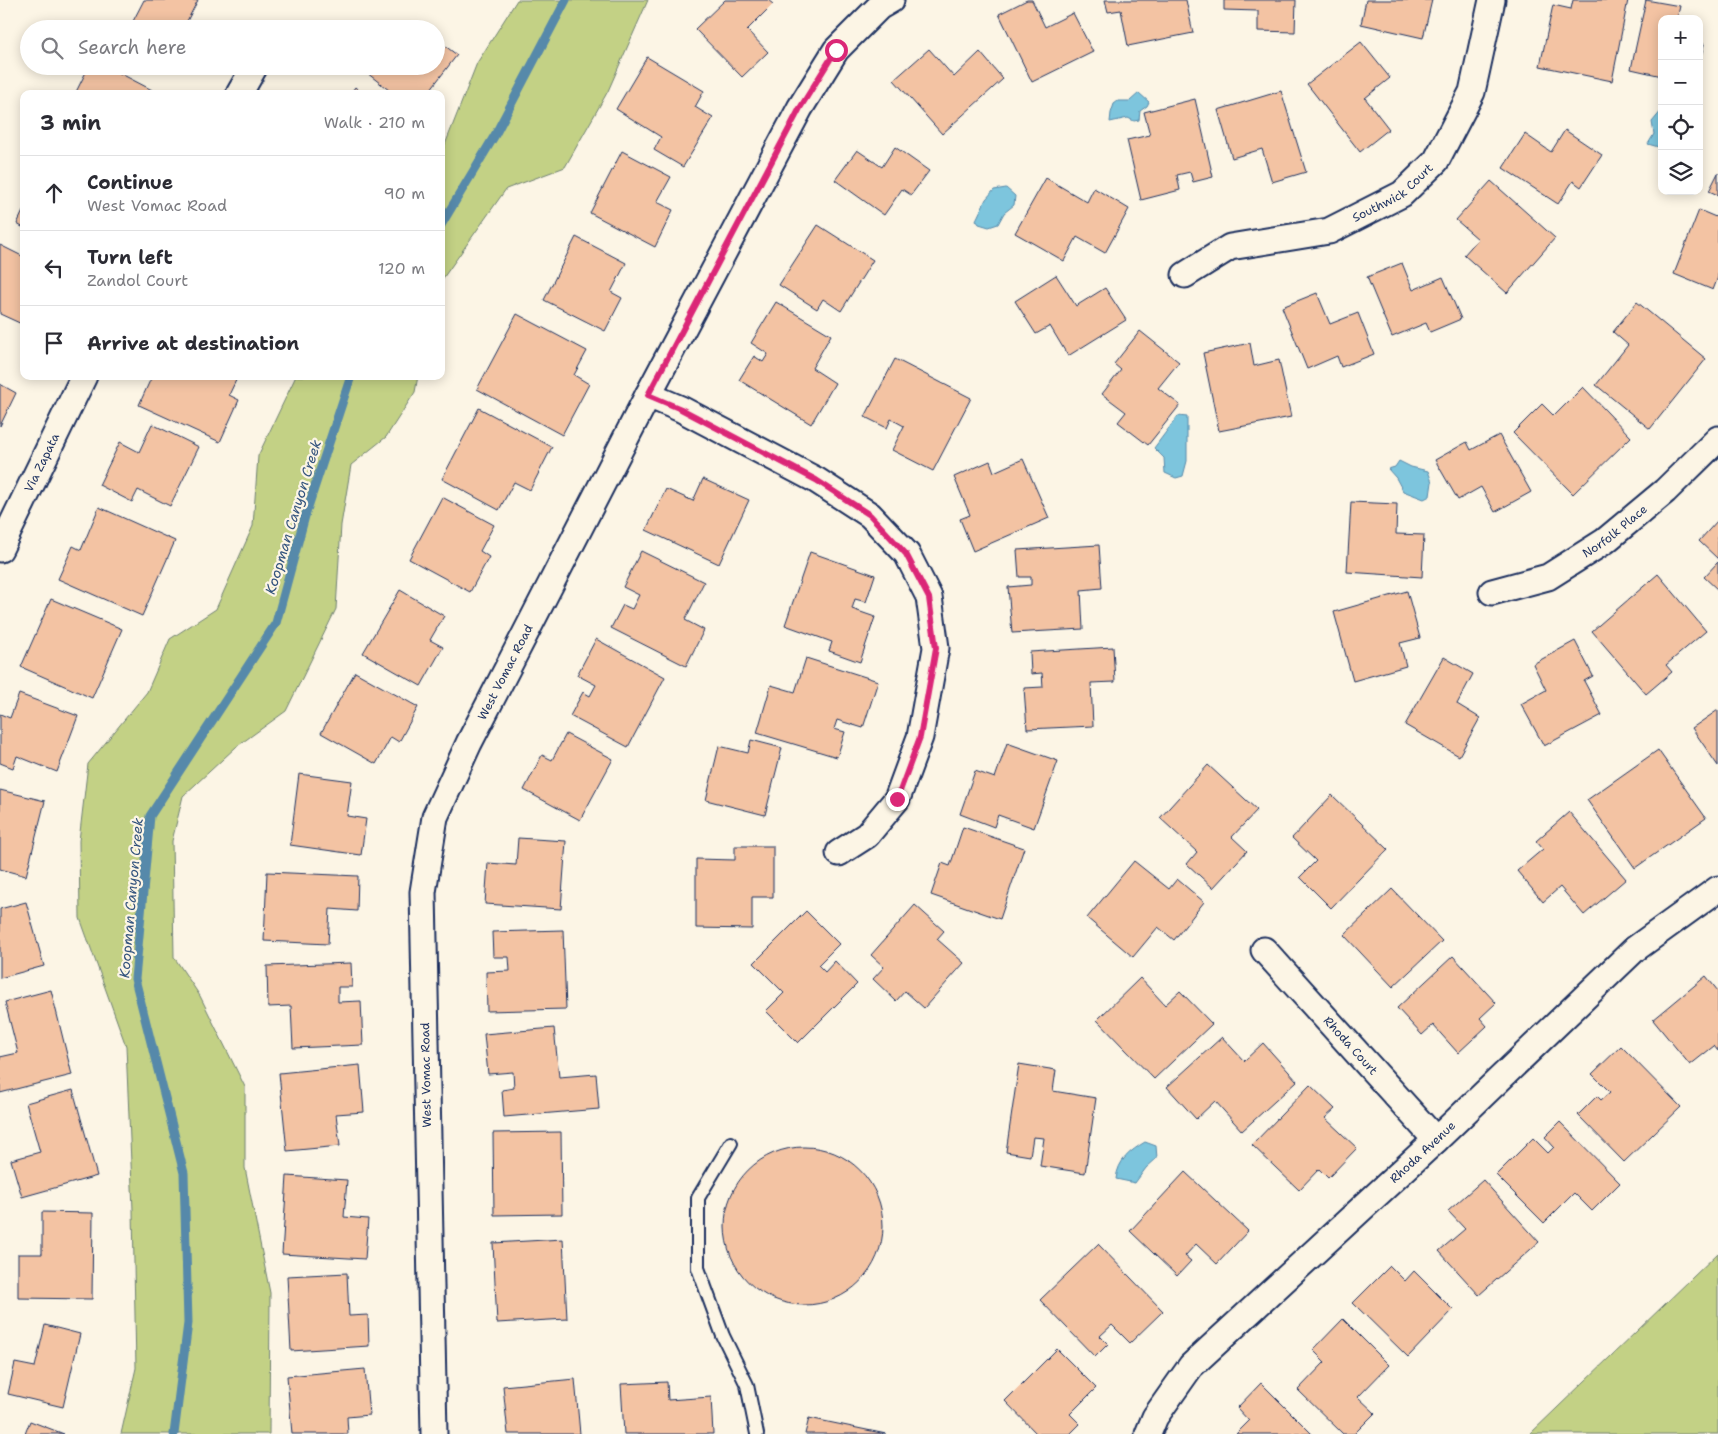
<!DOCTYPE html>
<html lang="en">
<head>
<meta charset="utf-8">
<style>
  :root { --surface:#fff; --page:#f7f7f7; --text:#2b2b33; --muted:#7c7c81; --line:#e1e1e2 }
  body { margin:0; font-family:"Shantell Sans",sans-serif; background:var(--page); color:var(--text) }
  .controls { position:absolute; right:15px; top:15px; display:grid; overflow:hidden; border-radius:10px; box-shadow:0 2px 12px #0003 }
  .controls button { width:45px; height:45px; display:grid; place-items:center; padding:0; border:0; border-bottom:1px solid var(--line); background:var(--surface); color:var(--text); font:25px sans-serif }
  .stop { position:absolute; width:15px; height:15px; margin:-11px; border:4px solid #db2777; border-radius:50%; background:#fff }
  .stop.end { background:#db2777; border-color:#fff; box-shadow:0 1px 5px #0008 }
  .list { margin:0; padding:0; list-style:none }
  h2 { display:flex; justify-content:space-between; align-items:center; height:65px; margin:0; padding:0 20px; font-size:21px }
  h2 small { font-size:16px; font-weight:400; color:var(--muted) }
  .list li { display:grid; grid-template-columns:32px 1fr auto; gap:15px; align-items:center; box-sizing:border-box; height:75px; padding:0 20px; border-top:1px solid var(--line) }
  .list b { display:block; font-size:19px; white-space:nowrap }
  .list p { margin:0; font-size:16px; white-space:nowrap; color:var(--muted) }
  .list em { font-size:16px; font-style:normal; color:var(--muted) }
  .icon { flex:none; width:28px; height:28px; fill:none; stroke:currentColor; stroke-width:2; stroke-linecap:round; stroke-linejoin:round }
  .map { position:relative; flex:none; width:1718px; height:1434px; overflow:hidden }
  .search { position:absolute; background:var(--surface); box-shadow:0 2px 12px #0003; left:20px; top:20px; width:425px; height:55px; display:flex; align-items:center; gap:12px; box-sizing:border-box; padding:0 18px; border-radius:28px; color:var(--muted); font-size:19px }
  .panel { position:absolute; background:var(--surface); box-shadow:0 2px 12px #0003; left:20px; top:90px; width:425px; height:290px; border-radius:10px }
  .map>svg:first-child { display:block }
  .green { fill:#c3d185; stroke:#6f8072 }
  .water { fill:#7dc5dd; stroke:#5689aa }
  .lines { fill:none; stroke-linecap:round; stroke-linejoin:round }
  .stream { stroke:#5689aa; stroke-width:9 }
  .building { fill:#f3c3a3; stroke:#1b2f5e }
  .service-casing { stroke:#1b2f5e; stroke-width:16 }
  .minor-casing { stroke:#1b2f5e; stroke-width:29 }
  .service { stroke:#fcf5e5; stroke-width:12 }
  .minor { stroke:#fcf5e5; stroke-width:25 }
  .route { stroke:#db2777; stroke-width:6 }
  .labels { text-anchor:middle; stroke-width:4.5; stroke-linejoin:round; paint-order:stroke }
  .street-label { font-size:12px; fill:#1b2f5e; stroke:#fcf5e5 }
  .water-label { font-size:14px; font-style:italic; fill:#34547e; stroke:#fcf5e5 }
</style>
</head>
<body>
<div class="map">
<svg width="1718" height="1434" viewBox="0 0 1718 1434">
  <rect width="100%" height="100%" fill="#fcf5e5"/>
  <filter id="ink" filterUnits="userSpaceOnUse"><feTurbulence type="fractalNoise" baseFrequency=".02" numOctaves="2"/><feDisplacementMap in="SourceGraphic" scale="10" xChannelSelector="R" yChannelSelector="G"/><feConvolveMatrix kernelMatrix="1 2 1 2 8 2 1 2 1" color-interpolation-filters="sRGB"/></filter>
  <g filter="url(#ink)">
    <!-- green -->
    <path class="green" d="M517,0h131l-40,91 -43,76 -59,22 -65,92v-126l36,-92z
      M296,376h122l-3,16 -29,45 -35,28 -10,60 -5,84 -50,102 -50,36 -53,49 -11,45 2,116 26,39 45,91v81l25,125 -1,141h-148l15,-66 -3,-158 -7,-164 -46,-128 -1,-77 9,-77 59,-72 23,-53 46,-30 37,-83 5,-70z
      M1718,1253v181h-188z"/>
    <!-- water -->
    <path class="water" d="M1139,93l10,9 -2,4 -7,5 -1,9 -5,1 -6,-3 -18,4 1,-9 3,-9 4,-3h12z
      M1662,110v38l-14,-4 6,-10 -2,-12z
      M1006,188l9,8 -1,9 -10,8 -6,11 -9,3 -10,-3 -3,-4 10,-21 8,-9z
      M1178,416l9,1v44l-4,15 -7,2 -11,-5 -1,-15 -10,-10z
      M1399,461l12,6 17,4 4,11 -2,14 -6,3 -21,-8 -7,-13 -8,-9 7,-2z
      M1145,1142l11,4 1,12 -11,10 -11,15 -19,-4c2,-19 14,-28 29,-37z"/>
    <g class="lines">
      <!-- stream -->
      <path class="stream" d="M441,225l54,-90 71,-135
        M174,1434l14,-111 -4,-150 -49,-194 15,-163 126,-193 29,-107 46,-140"/>
    </g>
    <!-- building -->
    <path class="building" d="M144,0h54l-12,23 8,4 -2,2h-63z
      M725,0h43l5,4 -26,26 21,22 -26,25 -47,-48z
      M1027,0h5l13,27 28,-14 20,39 -61,30 -33,-68z
      M1105,0h81l7,33 -65,13 -7,-36 -13,2z
      M1224,0h72l-1,32 -37,-1v-20l-34,-1z
      M1366,0h66l-9,38 -62,-14z
      M1573,0h55l-16,81 -72,-15 13,-61 18,4z
      M1646,0l34,6 -3,13h-15v57l-31,-7z
      M436,39l21,16 -30,39h-33l-36,-28h78z
      M1361,42l29,36 -25,20 24,31 -29,23 -53,-68z
      M1699,43l5,1 -5,21z
      M929,49l25,28 26,-25 23,27 -61,55 -48,-54z
      M647,57l57,34 -9,16 18,11 -30,49 -29,-17 7,-13 -45,-28z
      M89,66h17l46,24 -1,4h-76z
      M355,87l8,7h-13z
      M1281,91l25,81 -34,10 -10,-33 -30,9 -14,-48z
      M1195,99l18,78 -20,5 -3,-10 -13,3 3,15 -39,10 -14,-60 23,-5 -6,-23z
      M1565,130l37,25 -21,32 -8,-6 -15,23 -55,-36 22,-34 26,18z
      M895,147l34,24 -18,24 -9,-6 -18,26 -49,-35 22,-30 25,17z
      M622,151l49,26 -14,25 16,8 -18,37 -65,-34z
      M1718,173v22l-9,-4z
      M1046,178l41,24 7,-14 35,21 -24,44 -28,-16 -13,24 -49,-28z
      M1491,181l64,57 -48,55 -43,-38 14,-16 -22,-19z
      M24,209v19l-7,-4z
      M1699,210l19,8v59l-5,13 -39,-16z
      M818,225l55,35 -32,51 -18,-12 -6,10 -38,-24z
      M576,237l50,26 -15,29 11,6 -17,33 -61,-31z
      M0,245l24,12v68l-24,-11z
      M1402,263l11,27 30,-13 18,42 -31,13 -4,-9 -34,14 -25,-60z
      M1056,275l20,31 29,-18 21,32 -58,36 -18,-30 -14,8 -21,-33z
      M1317,293l13,31 28,-11 16,41 -33,13 -4,-11 -30,13 -25,-62z
      M776,302l55,33 -19,33 23,15 -24,41 -72,-44 15,-24 9,6 5,-8 -17,-11z
      M1637,302l69,57 -56,70 -54,-44 32,-40 -15,-13z
      M517,314l70,37 -13,24 15,9 -27,51 -85,-46z
      M1140,331l39,31 -21,26 22,17 -32,40 -30,-23 8,-10 -24,-18 19,-24 -7,-6z
      M1250,343l4,23 25,-6 12,57 -72,14 -16,-78z
      M895,359l76,39 -38,73 -41,-21 12,-24 -13,-7 -4,9 -22,-11z
      M152,376h86l-9,19 10,5 -19,42 -81,-37z
      M0,384l16,9 -16,33z
      M1583,387l48,50 -58,57 -60,-61 29,-29 12,12z
      M479,408l73,39 -22,43 -16,-8 -15,28 -57,-31z
      M152,424l47,23 -29,59 -32,-16 -6,12 -33,-17 21,-43 19,10z
      M1499,435l32,57 -36,20 -14,-25 -23,13 -23,-40 32,-18 4,8z
      M1023,459l26,59 -76,33 -13,-32 10,-4 -16,-38 36,-16 4,11z
      M703,479l46,21 -30,64 -73,-34 20,-41 27,12z
      M442,497l52,28 -14,26 9,6 -19,35 -61,-33z
      M1351,502l46,2 -1,30 28,1 -2,42 -75,-5z
      M99,507l76,34 -33,75 -84,-37 15,-33 8,4z
      M1718,520v39l-19,-18z
      M1099,545l3,43 -21,2 2,39 -71,4 -4,-46 23,-2v-8h-12l-2,-27z
      M641,551l63,31 -19,38 19,10 -18,36 -75,-38 12,-23 9,4 7,-14 -16,-8z
      M810,552l65,23 -9,27 -11,-3 -3,10 23,8 -15,45 -31,-11 3,-9 -47,-17z
      M1718,562v28l-14,-13z
      M1658,574l48,57 -40,34 6,7 -26,22 -54,-63z
      M400,590l44,26 -14,24 13,7 -22,39 -58,-33z
      M1407,591l13,47 -20,5 6,23 -53,15 -19,-69z
      M51,599l71,30 -30,69 -71,-31z
      M596,639l69,38 -37,70 -58,-31 13,-24 7,4 6,-11 -19,-10z
      M1575,641l18,35 -9,5 18,34 -58,31 -23,-42 25,-14 -13,-26z
      M1113,647l2,35 -24,1 2,43 -66,3 -3,-41 19,-1 -1,-14 -11,1 -1,-22z
      M1444,657l29,17 -16,30 23,14 -21,38 -54,-31z
      M806,658l72,23 -15,47 -26,-8 -3,9 11,3 -8,25 -80,-24 14,-48 24,7z
      M355,672l63,35 -19,35 -8,-5 -15,27 -55,-31z
      M19,694l59,22 -21,56 -40,-16 -4,12 -13,-5v-49l10,4z
      M1718,710v56l-26,-38z
      M566,734l47,25 -33,61 -56,-30 18,-35 10,5z
      M751,740l31,8 -17,67 -59,-15 13,-54 29,7z
      M1007,743l51,18 -24,67 -36,-13 -4,12 -34,-13 15,-43 20,7z
      M1658,750l48,68 -71,50 -48,-68z
      M1208,765l49,45 -25,27 15,14 -34,37 -26,-24 10,-12 -37,-34z
      M299,774l53,7 -5,35 19,3 -5,36 -71,-10z
      M0,790l45,11 -19,75 -26,-7z
      M1332,795l56,54 -57,59 -31,-31 16,-16 -24,-23z
      M1569,812l57,67 -42,36 -24,-28 -17,15 -26,-31 26,-22 -7,-8z
      M963,827l61,21 -24,71 -69,-24 11,-32 8,3z
      M518,838l48,3 -5,68 -76,-5 3,-41 28,2z
      M735,846h38v51h-21v32l-56,-1v-69l39,1z
      M1134,861l35,28 8,-10 27,23 -30,38 -16,-13 -25,30 -46,-39z
      M267,872l91,4 -1,35 -27,-2 -2,35 -64,-3z
      M1392,889l50,52 -49,46 -49,-52z
      M26,902l18,64 -44,12v-69z
      M915,905l29,26 -7,8 27,24 -40,45 -19,-17 -9,10 -23,-22 11,-12 -13,-12z
      M806,911l33,33 -21,21 7,7 10,-11 22,23 -59,59 -32,-32 18,-18 -30,-30z
      M563,930l3,79 -79,2 -1,-39 24,-1 -1,-14h-16l-1,-25z
      M1453,956l43,47 -16,15 7,8 -29,27 -25,-28 -11,10 -25,-27z
      M351,963l1,24h-14v15l23,-1 2,44 -70,3 -2,-42 -23,1 -1,-41z
      M1706,976l12,15v60l-4,-5 -24,19 -37,-45z
      M1140,978l25,27 15,-14 32,33 -58,55 -57,-59z
      M51,990l21,85 -72,18v-36l18,-4 -13,-51z
      M554,1028l5,49 37,-3 3,35 -95,8 -2,-27 12,-2 -1,-16 -25,2 -4,-40z
      M1222,1037l22,24 19,-18 34,38 -55,50 -27,-30 -19,18 -29,-32z
      M1621,1046l60,61 -57,55 -46,-47 19,-19 4,4 9,-8 -18,-18z
      M1019,1064l37,6 -3,21 43,7 -11,75 -45,-7 4,-28 -11,-1 -3,19 -24,-4z
      M360,1065l4,47 -28,2 4,32 -53,5 -8,-78z
      M1310,1085l25,24 -10,9 32,30 -29,30 -9,-9 -20,21 -47,-45z
      M73,1090l24,86 -75,21 -11,-37 29,-8 -14,-49z
      M1560,1122l60,61 -28,28 -18,-18 -30,30 -48,-48 37,-37 15,15 6,-6 -9,-10z
      M561,1132l1,82 -68,1 -1,-82z
      M725 1226a79 79 0 1 1 158 0a79 79 0 1 1-158 0Z
      M1185,1172l63,59 -31,33 -21,-20 -11,12 6,5 -14,15 -47,-45z
      M287,1176l60,4 -3,37 24,2 -3,40 -83,-5z
      M1483,1180l56,62 -60,53 -40,-44 26,-22 -17,-18z
      M42,1212l51,1 -1,86 -74,-1v-44h24z
      M563,1239l4,80 -70,4 -4,-80z
      M1098,1244l65,67 -33,32 -18,-18 -12,11 8,8 -13,13 -55,-57z
      M1390,1266l15,15 9,-10 39,39 -45,47 -55,-54z
      M347,1273l2,43 19,-1 1,31 -78,5 -4,-75z
      M1343,1319l46,46 -31,32 17,16 -21,21h-11l-45,-44 27,-28 -12,-12z
      M45,1325l35,9 -17,73 -55,-13 7,-31 20,4z
      M1057,1349l39,39 -26,26 10,10 -10,10h-33l-32,-33z
      M365,1369l4,46 -22,2 1,17h-56l-5,-58z
      M575,1379l5,55h-72l-5,-48z
      M667,1382l1,18 43,-3 2,37h-89l-3,-50z
      M1261,1383l51,51h-76l13,-13 -12,-13z
      M809,1418l77,16h-81z
      M30,1421l34,13h-39z"/>
    <g class="lines">
      <!-- service casing -->
      <g class="service-casing">
        <path id="service" d="M731,1143l-33,55v70l25,68 24,49 10,49"/>
      </g>
      <!-- minor casing -->
      <g class="minor-casing">
        <g id="minor">
          <path d="M239,94l16,-28"/>
          <path id="s1" d="M1185,275l45,-28 99,-16 73,-37 34,-33 36,-69 20,-92"/>
          <path d="M648,395l33,14 135,71 54,35 37,39 22,43 7,51 -16,89 -23,62 -30,36 -28,18"/>
          <path id="s2" d="M0,549l84,-173"/>
          <path id="s3" d="M1492,592l56,-15 57,-36 60,-50 53,-52"/>
          <path id="s4" d="M1264,950l172,190"/>
          <path id="s5" d="M434,1434l-11,-542 12,-75 34,-74 179,-348 152,-287 36,-58 43,-43 12,-7"/>
          <path id="s6" d="M1148,1434l7,-17 36,-51 245,-226 199,-191 83,-60"/>
        </g>
      </g>
      <!-- service -->
      <use href="#service" class="service"/>
      <!-- minor -->
      <use href="#minor" class="minor"/>
    </g>
  </g>
  <g class="lines" filter="url(#ink)">
    <!-- route -->
    <path class="route" d="M836,50l-36,58 -152,287 33,14 135,71 54,35 36,39 23,44 7,50 -16,89 -23,62"/>
  </g>
  <g class="labels">
    <!-- street labels -->
    <g class="street-label">
      <text dy="4" stroke="none"><textPath href="#s1" startOffset="228">Southwick Court</textPath></text>
      <text dy="4" stroke="none"><textPath href="#s2" startOffset="96">Via Zapata</textPath></text>
      <text dy="4" stroke="none"><textPath href="#s3" startOffset="139">Norfolk Place</textPath></text>
      <text dy="4" stroke="none"><textPath href="#s5" startOffset="779">West Vomac Road</textPath></text>
      <text dy="4" stroke="none"><textPath href="#s4" startOffset="129">Rhoda Court</textPath></text>
      <text transform="translate(426 1075) rotate(-91)" y="4">West Vomac Road</text>
      <text dy="4" stroke="none"><textPath href="#s6" startOffset="396">Rhoda Avenue</textPath></text>
    </g>
    <!-- water labels -->
    <g class="water-label">
      <text transform="translate(293 517) rotate(-73)" y="5">Koopman Canyon Creek</text>
      <text transform="translate(131 898) rotate(-85)" y="5">Koopman Canyon Creek</text>
    </g>
  </g>
</svg>
<div class="controls">
<button>+</button>
<button>−</button>
<button><svg class="icon" aria-label="locate" viewBox="0 0 24 24"><circle cx="12" cy="12" r="6"/><path d="M12 2v4M12 18v4M2 12h4M18 12h4"/></svg></button>
<button><svg class="icon" aria-label="layers" viewBox="0 0 24 24"><path d="M12 4l9 5-9 5-9-5zM3 14l9 5 9-5"/></svg></button>
</div>
<div class="stop" style="left:836px;top:50px"></div>
<div class="stop end" style="left:897px;top:799px"></div>
<div class="search"><svg class="icon" aria-label="search" viewBox="0 0 24 24"><circle cx="10" cy="10" r="6"/><path d="M15 15l6 6"/></svg>Search here</div>
<section class="panel">
<h2>3 min<small>Walk · 210 m</small></h2>
<ul class="list">
<li><svg class="icon" aria-label="ahead" viewBox="0 0 24 24"><path d="M12 20V5M6 11l6-6 6 6"/></svg><div><b>Continue</b><p>West Vomac Road</p></div><em>90 m</em></li>
<li><svg class="icon" aria-label="left" viewBox="0 0 24 24"><path d="M17 20v-9H6M10 6l-5 5 5 5"/></svg><div><b>Turn left</b><p>Zandol Court</p></div><em>120 m</em></li>
<li><svg class="icon" aria-label="arrive" viewBox="0 0 24 24"><path d="M6 21V4h12l-3 4 3 4H6"/></svg><div><b>Arrive at destination</b></div></li>
</ul>
</section>
</div>
</body>
</html>
